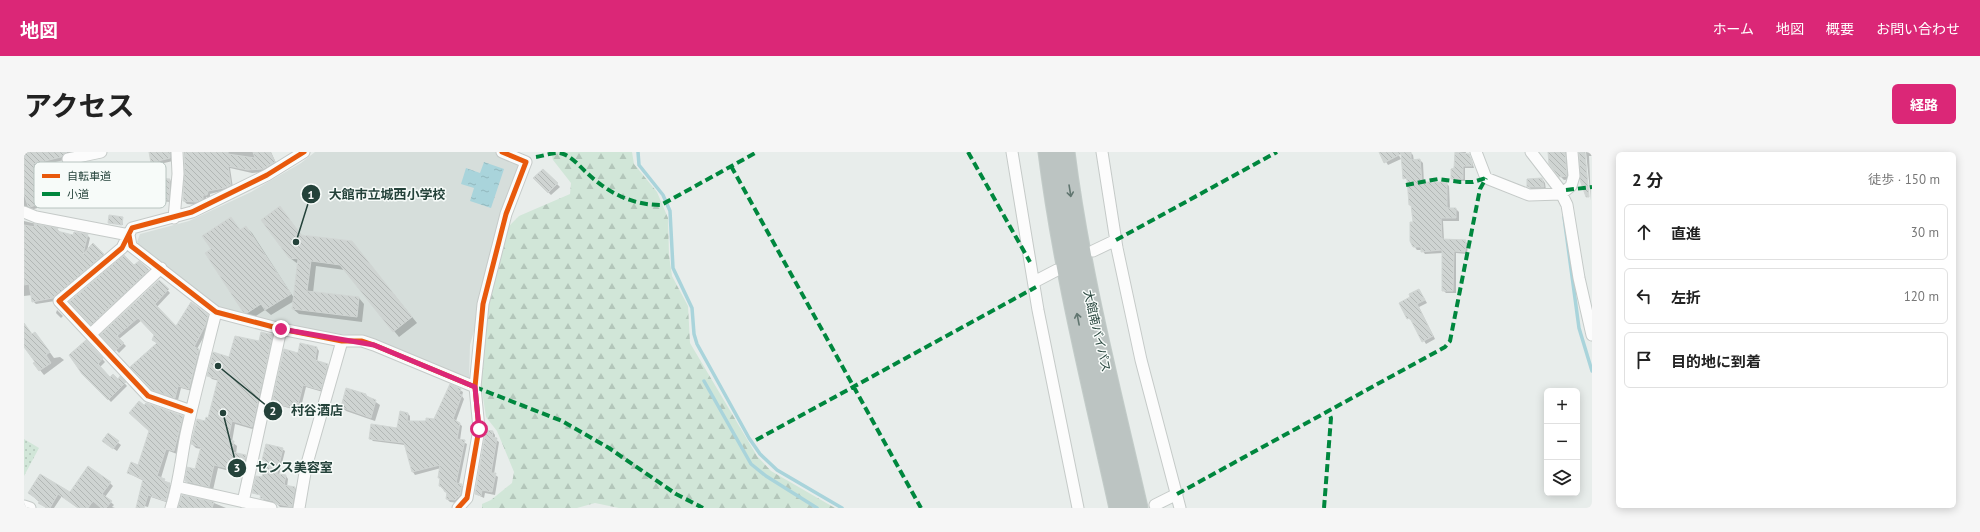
<!DOCTYPE html>
<html lang="ja">
<head>
<meta charset="utf-8">
<style>
  :root { --surface:#fff; --page:#f6f6f6; --text:#222; --muted:#767676; --line:#e0e0e0; --accent:#db2777 }
  body { margin:0; font-family:"PT Sans","Noto Sans JP",sans-serif; background:var(--page); color:var(--text) }
  .controls { position:absolute; right:12px; bottom:12px; display:grid; overflow:hidden; border-radius:6px; box-shadow:0 2px 10px #0003 }
  .controls button { width:36px; height:36px; display:grid; place-items:center; padding:0; border:0; border-bottom:1px solid var(--line); background:var(--surface); color:var(--text); font:20px sans-serif }
  .stop { position:absolute; width:12px; height:12px; margin:-9px; border:3px solid #db2777; border-radius:50%; background:#fff }
  .stop.end { background:#db2777; border-color:#fff; box-shadow:0 1px 4px #0008 }
  .list { margin:0; padding:0; list-style:none }
  h2 { display:flex; justify-content:space-between; align-items:center; height:52px; margin:0; padding:0 16px; font-size:17px }
  h2 small { font-size:13px; font-weight:400; color:var(--muted) }
  .list li { display:grid; grid-template-columns:26px 1fr auto; gap:12px; align-items:center; box-sizing:border-box; height:56px; margin:0 8px 8px; padding:0 8px; border:1px solid var(--line); border-radius:6px }
  .list b { display:block; font-size:15px; white-space:nowrap }
  .list em { font-size:13px; font-style:normal; color:var(--muted) }
  .icon { flex:none; width:22px; height:22px; fill:none; stroke:currentColor; stroke-width:2; stroke-linecap:round; stroke-linejoin:round }
  .map { position:relative; flex:none; width:1568px; height:356px; overflow:hidden; border-radius:6px }
  header { display:flex; align-items:center; gap:24px; box-sizing:border-box; height:56px; padding:0 20px; background:var(--accent); color:#fff }
  header strong { font-size:19px }
  nav { display:flex; gap:22px; margin-inline-start:auto; font-size:14px }
  .intro { display:flex; align-items:center; justify-content:space-between; box-sizing:border-box; height:96px; padding:0 24px }
  h1 { margin:0; font-size:28px }
  .button { padding:10px 18px; border-radius:6px; background:var(--accent); color:#fff; font-size:14px; font-weight:700 }
  main { display:flex; gap:24px; padding:0 24px }
  aside { flex:1; background:var(--surface); border-radius:6px; box-shadow:0 2px 10px #0003 }
  .map>svg:first-child { display:block }
  .built { fill:#d6dedb }
  .forest { fill:url(#forest-firs) }
  .park { fill:url(#park-dots) }
  .water { fill:url(#water-ripples) }
  .shadow { fill:#0003 }
  .lines { fill:none; stroke-linecap:round; stroke-linejoin:round }
  .stream { stroke:#a9d4db; stroke-width:3.5 }
  .building { fill:url(#building-back-hatch); stroke:#d1d6d4 }
  .street-casing { stroke:#c5cac8; stroke-width:13 }
  .highway-casing { stroke:#c3ccc9; stroke-width:23 }
  .street { stroke:#fcfcfc; stroke-width:11 }
  .highway { stroke:#bcc4c2; stroke-width:21 }
  .quiet { stroke:#00873e; stroke-width:4; stroke-dasharray:8 4; stroke-linecap:butt }
  .cycleway-casing { stroke:#f7fbf9; stroke-width:8 }
  .cycleway { stroke:#e8590c; stroke-width:5 }
  .oneway { stroke:#617670 }
  .route { stroke:#db2777; stroke-width:5 }
  .labels { text-anchor:middle; stroke-width:3; stroke-linejoin:round; paint-order:stroke }
  .street-label { font-size:12px; fill:#24423a; stroke:#f7fbf9 }
  .key { fill:#f7fbf9; stroke:#b8c4c0; stroke-width:1 }
  .key-label { font-size:11px; fill:#24423a }
  .leader { fill:none; stroke:#24423a; stroke-width:1.5 }
  .callout-dot { fill:#24423a; stroke:#f7fbf9; stroke-width:1.5 }
  .mark-label { font-size:12px; text-anchor:middle; font-weight:bold; fill:#fff }
  .callout-label { font-size:13px; text-anchor:middle; font-weight:bold; fill:#24423a; stroke:#f7fbf9; stroke-width:3; stroke-linejoin:round; paint-order:stroke }
</style>
</head>
<body>
<header>
<strong>地図</strong>
<nav><a>ホーム</a><a>地図</a><a>概要</a><a>お問い合わせ</a></nav>
</header>
<div class="intro"><h1>アクセス</h1><a class="button">経路</a></div>
<main>
<div class="map">
<svg width="1568" height="356" viewBox="0 0 1568 356">
  <defs>
    <pattern id="forest-firs" width="22" height="20" patternUnits="userSpaceOnUse"><rect width="22" height="20" fill="#d1e6d8"/><path d="M5 1l3.5 6h-7zM16 11l3.5 6h-7z" fill="#b3c6ba"/></pattern>
    <pattern id="park-dots" width="8" height="8" patternUnits="userSpaceOnUse"><rect width="8" height="8" fill="#d1e6d8"/><path d="M2 2h.1M6 6h.1" fill="none" stroke="#b3c6ba" stroke-width="1.8" stroke-linecap="round"/></pattern>
    <pattern id="water-ripples" width="26" height="14" patternUnits="userSpaceOnUse"><rect width="26" height="14" fill="#a9d4db"/><path d="M2 4q2-2 4 0t4 0M15 11q2-2 4 0t4 0" fill="none" stroke="#91b7bd"/></pattern>
    <pattern id="building-back-hatch" width="6" height="6" patternUnits="userSpaceOnUse"><rect width="6" height="6" fill="#cfd4d2"/><path d="M-1 5l2 2M0 0l6 6M5-1l2 2" fill="none" stroke="#b2b7b5"/></pattern>
  </defs>
  <rect width="100%" height="100%" fill="#e8edeb"/>
  <!-- built -->
  <path class="built" d="M291,0h181l24,10 2,3 -52,180 -1,36 -92,-41 -28,-5 -48,-5 -84,-23 -77,-60 -3,-5 3,-8 49,-13 62,-29 50,-29z"/>
  <!-- forest -->
  <path class="forest" d="M527,0h81l2,12 23,28 11,26 1,37 3,21 16,30 2,37 67,113 14,15 64,37h-216l-24,-5 -18,5h-95v-4l9,-4 21,-17 2,-11 -17,-41 -11,-14 -5,-33 7,-75 21,-83 10,-10 51,-22 1,-11 -18,-23z"/>
  <!-- park -->
  <path class="park" d="M0,287l15,9 -15,28z"/>
  <!-- water -->
  <path class="water" d="M460,10l20,7 -13,39 -21,-7 4,-13 -13,-4 5,-16 14,5z"/>
  <!-- shadow -->
  <path class="shadow" d="M0,0h59l-19,8 -29,7 8,25 2,-1 3,3 3,10 -17,5 -7,-1 -3,1z
    M126,0h23v9l-18,4 5,4 -1,10 11,1 3,3 -2,19 -11,-1 -2,-3 1,-18 -10,-1 -3,-2 10,-11 -4,-4z
    M160,0h87l6,13 -11,7 -14,1 -22,-5 3,20 -23,6v4l-4,-1v5l-7,3 -12,-1 -3,-3 2,-27z
    M1356,0h17l4,7 -13,6z
    M1386,0l3,3 1,6 6,-1 3,3 1,20h22l3,3 1,23h6l3,3v9h-16l1,19 21,1 3,3 -1,10 -11,-1v40h-10l-3,-3v-37l-18,1 -3,-4h-5l-3,-4v-23l-2,-16 -2,-2 -1,-24 -5,-3z
    M1432,0h10l-1,3 6,3 3,10h-9v13h-11l-2,-3 3,-9z
    M1524,0h23l-1,27 -6,1 -4,-4 -10,-12z
    M1562,0h6v4h-3l2,45z
    M519,18l17,17 -9,8 -17,-17z
    M1504,28h15l2,3 1,7 -15,-1 -3,-3z
    M256,56l23,29 49,5 65,81 -18,14 -54,-67 -29,-4 -3,27 46,5 5,6 -2,18 -63,-8 -6,-5 1,-8 -23,14 -6,-5 -12,8 -3,-1 -6,-6 -32,-62 19,-31 10,13 5,-4 6,6 42,65 4,-34 -8,-6z
    M98,65l1,8 -14,-2z
    M0,69l33,8 3,3 14,4 13,-1 3,3 -3,13 6,-6 13,12 -51,44 -19,3 -3,-3 -1,-6 -8,1z
    M115,110l12,11 -57,54 -23,-25z
    M135,129l11,12 -14,15 20,20 31,-13 3,3 -2,11 -11,20 5,3 -10,39 -11,-3 -3,12 -22,-8 -24,-25 25,-24 -4,-3 3,-5 -14,-15 -23,19 7,7 -7,7 -17,-18z
    M1395,138l8,13 -8,4 16,32 -9,5 -14,-23 -4,-3 4,-21z
    M33,158l6,6 -2,2 -5,-5z
    M248,184l4,3 -20,91 -21,-6 -3,18 5,4 -1,8 9,2 4,4 -4,15 -27,-7 -5,22 -23,-5 -4,-4 10,-11 5,-21 -5,-1 -4,-4 17,-25 10,-38 -7,-2 -4,-4 22,-17z
    M17,188l13,18 6,-1 4,3 -20,15 -9,-11z
    M62,189l19,21 -5,5 10,11 8,2 2,-2 7,8 -16,16 -28,-29z
    M277,192l16,4 2,3 -2,11 13,5 -7,25 -17,-5 -6,24 -22,-6 -3,12 -2,-1 -2,-2 14,-64 13,4z
    M436,238l3,2 -1,4 2,3 -8,22 6,5 -2,14 7,4 -8,40 6,3 -2,11 -5,5 -8,-1 -3,-3 1,-5 -8,-8 1,-7 -2,-2 2,-9 -26,7 -2,-3 -8,-27 -32,-4 -3,-3 27,-9 11,-15 2,2v6l25,-2z
    M342,243l14,10 -5,16 -29,-10 -4,-4z
    M120,254l38,11 3,3 -8,34 -8,-3 -8,27 12,9 -4,16 -18,-6 -3,10 -7,-2 3,-24 -16,-8 11,-7 11,-35z
    M469,280l2,3v4l4,3 -5,32 4,3 -3,18 -10,-2 -1,5 -8,-4z
    M84,283l13,10 -4,6 -14,-10z
    M258,297l3,2 -6,24 7,1 2,3 -1,8 8,1 3,3 -3,17 -15,-1 -4,-4 -12,-2 -2,-5 -9,-3 10,-15 3,-16 -3,-3z
    M86,331l3,3 -8,11 9,8 -2,2 3,1h-37l-16,-12 -8,12h-8l-17,-15h41z
    M159,344l31,7 12,5h-48z"/>
  <g class="lines">
    <!-- stream -->
    <path class="stream" d="M614,0l1,13 24,30 7,16 3,57 19,40 2,26 3,10 52,94 11,16 17,16 65,38
      M1540,65l15,111 13,43
      M680,229l47,83 15,12 51,32"/>
  </g>
  <!-- building -->
  <path class="building" d="M0,0h43l-6,5 -28,7 8,27 4,-1 4,11 -19,6 -2,-1 -4,-12z
    M125,0h21v6l-19,5z
    M161,0h43v2l27,4 -2,-6h17l5,10 -12,7 -15,1 -20,-4 3,19 -7,3 -16,3 -1,4h-4v4l-7,3 -13,-1z
    M1355,0h32v8l9,-1 2,23h25v26h9v10h-15l1,21 24,1 -1,12 -11,-1 -1,40h-11v-41l-21,2v-5h-8l-3,-6v-19h3l-2,-17h-2l-2,-27 -4,1 -2,-25 -17,9z
    M1431,0l14,2 3,8v4h-9v13h-12v-10l3,-1z
    M1524,0h17l2,24 -8,1 -10,-13z
    M1555,0h6l4,45h-3l-6,-17z
    M519,17l15,14 -10,10 -15,-15z
    M134,26l12,1 -1,21 -12,-1z
    M1518,26l2,9h-17v-8z
    M256,54l21,29 51,6 60,76 -19,15 -53,-67 -29,-4 -4,30 52,6 -2,20 -65,-8 6,-50 -9,-1 -28,-38z
    M85,63l14,2 -1,8 -14,-2z
    M207,65l9,13 6,-4 45,68 -26,16 -4,-6 -14,9 -4,-1 -38,-59 6,-4 -9,-13z
    M10,72l24,4 -1,3 16,4 1,-3 14,2 -5,20 10,-11 11,11 -51,44 -21,4 -3,-18 -5,1v-60l11,2z
    M100,103l10,10 5,-4 10,9 -58,55 -22,-23z
    M135,128l10,9 -14,15 21,22 15,-24 17,13 -3,11 -11,21 5,2 -10,40 -11,-3 -3,12 -23,-8 -22,-23 27,-24 -5,-3 2,-5 -16,-17 -21,18 7,7 -9,8 -15,-16z
    M1395,137l6,11 -8,4 16,32 -11,6 -12,-24 -3,1 -8,-16 11,-6 -1,-3z
    M0,171l8,11 3,-2 15,20 -4,3 5,8 -12,8 -6,-8 2,-1 -11,-15z
    M237,180l12,3 -21,92 -20,-6 -4,19 6,1 -2,11 14,3 -4,17 -28,-7 -5,22 -24,-6 2,-14 8,2 6,-22 -10,-3 6,-25 8,2 1,-4 2,1 10,-39 -11,-3 6,-24 16,5 6,-21 24,5z
    M62,188l17,18 -5,6 12,13 3,-3 5,5 2,-3 6,6 -18,18 -26,-26 -13,-19z
    M276,191l17,4 -2,13 13,4 -7,26 -18,-5 -6,24 -22,-6 -2,12 -4,-1 15,-65 14,4z
    M426,232l11,5 -2,5 3,1 -9,24 7,4 -3,16 8,1 -9,43 6,1 -2,11 -5,5 -9,-1 1,-7h-2l-3,-5 -3,-1 1,-8h-2l2,-13 -28,7 -8,-29 -35,-4 2,-15 26,4 3,-17 8,2 -1,8h19v-3l8,1z
    M322,236l20,6v2l10,4 -5,18 -30,-11z
    M115,249l5,4 2,-2 37,13 -9,35 -8,-2 -9,27 8,3 -1,2 6,2 -4,18 -18,-6 -4,13h-8l7,-29 -16,-6 4,-11 7,3 11,-34 -20,-18z
    M462,278l7,1 -1,6 5,1 -6,35h5l-4,19 -10,-2 -1,6 -6,-2z
    M84,281l11,8 -6,8 -11,-8z
    M242,292l17,4 -6,26 9,1 -2,10 11,2 -3,20 -15,-3 -4,-3 -13,-3 1,-3 -9,-2 4,-17 6,1 4,-16 -4,-1z
    M64,314l23,16 -9,12 10,7 -6,7h-5l-8,-7 -5,7h-10l-20,-14 -8,14h-3l-9,-5 2,-2 -12,-8 12,-19 30,18z
    M158,343l32,7 -2,6h-34z"/>
  <g class="lines">
    <!-- street casing -->
    <g class="street-casing">
      <path id="street" d="M988,0l26,158 40,198
        M1078,0l15,96 24,112 39,148
        M1452,0l10,26 43,17 32,-1 10,-8 3,-10 -2,-24
        M1507,0l27,35 9,18 12,73 13,57
        M44,7l33,-7
        M0,60l12,5 93,18
        M150,66l4,-44 -1,-22
        M105,83l2,11 85,66 65,17 61,12h20l12,4 101,42
        M1069,99l23,-11
        M1010,130l23,-12
        M67,182l70,-66
        M167,259l-43,-15 -89,-95 63,-53 10,-20 60,-16 75,-37 37,-23
        M154,335l93,21
        M219,350l38,-173
        M1131,353l22,-11
        M0,354l6,2
        M147,356c8,-24 10,-49 15,-74 9,-41 20,-82 30,-122
        M275,356l7,-41 36,-126
        M434,356l9,-10 12,-69 -4,-42 8,-83 23,-90 20,-52 -24,-10"/>
    </g>
    <!-- highway casing -->
    <g class="highway-casing">
      <path id="highway" d="M1025,0c15,120 45,238 71,356
        M1040,0c15,120 46,238 73,356"/>
    </g>
    <!-- street -->
    <use href="#street" class="street"/>
    <!-- highway -->
    <use href="#highway" class="highway"/>
    <!-- quiet -->
    <path class="quiet" d="M944,0l62,110
      M512,5c7,-1 18,-5 24,-4 11,2 19,13 27,20 21,20 45,32 74,32l96,-53
      M707,14l190,342
      M1382,33l32,-6 22,3h13l13,-4
      M1542,38l26,-3
      M1092,88l161,-88
      M451,235l87,34 47,27 67,46 27,14
      M732,288l280,-153
      M1153,342l268,-147 5,-6 30,-152 6,-11
      M1300,356l7,-90 -3,-7"/>
    <!-- cycleway casing -->
    <g class="cycleway-casing">
      <path id="cycleway" d="M105,83l2,11 85,66 65,17 61,12h20l12,4 101,42
        M167,259l-43,-15 -89,-95 63,-53 10,-20 60,-16 75,-37 37,-23
        M434,356l9,-10 12,-69 -4,-42 8,-83 23,-90 20,-52 -24,-10"/>
    </g>
    <!-- cycleway -->
    <use href="#cycleway" class="cycleway"/>
  </g>
  <!-- one-way arrows -->
  <defs><path id="oneway-shaft" d="M-6 0H5M1.5-3L5.5 0L1.5 3" fill="none" stroke-width="1.6" stroke-linecap="round" stroke-linejoin="round"/></defs>
  <g class="oneway">
    <use href="#oneway-shaft" transform="translate(1046 39) rotate(81)"/>
    <use href="#oneway-shaft" transform="translate(1054 167) rotate(-101)"/>
  </g>
  <g class="lines">
    <!-- route -->
    <path class="route" d="M257,177l93,16 101,42 4,42"/>
  </g>
  <g class="labels">
    <!-- street labels -->
    <g class="street-label">
      <text transform="translate(1073 179) rotate(77)" y="4">大館南バイパス</text>
    </g>
  </g>
  <!-- legend -->
  <rect x="10" y="10" width="132" height="46" rx="6" class="key"/>
  <rect x="18" y="22" width="18" height="4" fill="#e8590c"/>
  <rect x="18" y="40" width="18" height="4" fill="#00873e"/>
  <g class="key-label">
    <text x="43" y="28">自転車道</text>
    <text x="43" y="46">小道</text>
  </g>
  <!-- callouts -->
  <path class="leader" d="M272 90L287 42M194 214L249 259M199 261L213 316"/>
  <g class="callout-dot">
    <circle cx="272" cy="90" r="4"/>
    <circle cx="194" cy="214" r="4"/>
    <circle cx="199" cy="261" r="4"/>
    <circle cx="287" cy="42" r="10"/>
    <circle cx="249" cy="259" r="10"/>
    <circle cx="213" cy="316" r="10"/>
  </g>
  <g class="mark-label">
    <text x="287" y="47">1</text>
    <text x="249" y="263">2</text>
    <text x="213" y="320">3</text>
  </g>
  <g class="callout-label">
    <text x="363" y="47">大館市立城西小学校</text>
    <text x="293" y="263">村谷酒店</text>
    <text x="270" y="320">センス美容室</text>
  </g>
</svg>
<div class="controls">
<button>+</button>
<button>−</button>
<button><svg class="icon" aria-label="layers" viewBox="0 0 24 24"><path d="M12 4l9 5-9 5-9-5zM3 14l9 5 9-5"/></svg></button>
</div>
<div class="stop" style="left:455px;top:277px"></div>
<div class="stop end" style="left:257px;top:177px"></div>
</div>
<aside>
<h2>2 分<small>徒歩 · 150 m</small></h2>
<ul class="list">
<li><svg class="icon" aria-label="ahead" viewBox="0 0 24 24"><path d="M12 20V5M6 11l6-6 6 6"/></svg><div><b>直進</b></div><em>30 m</em></li>
<li><svg class="icon" aria-label="left" viewBox="0 0 24 24"><path d="M17 20v-9H6M10 6l-5 5 5 5"/></svg><div><b>左折</b></div><em>120 m</em></li>
<li><svg class="icon" aria-label="arrive" viewBox="0 0 24 24"><path d="M6 21V4h12l-3 4 3 4H6"/></svg><div><b>目的地に到着</b></div></li>
</ul>
</aside>
</main>
</body>
</html>
